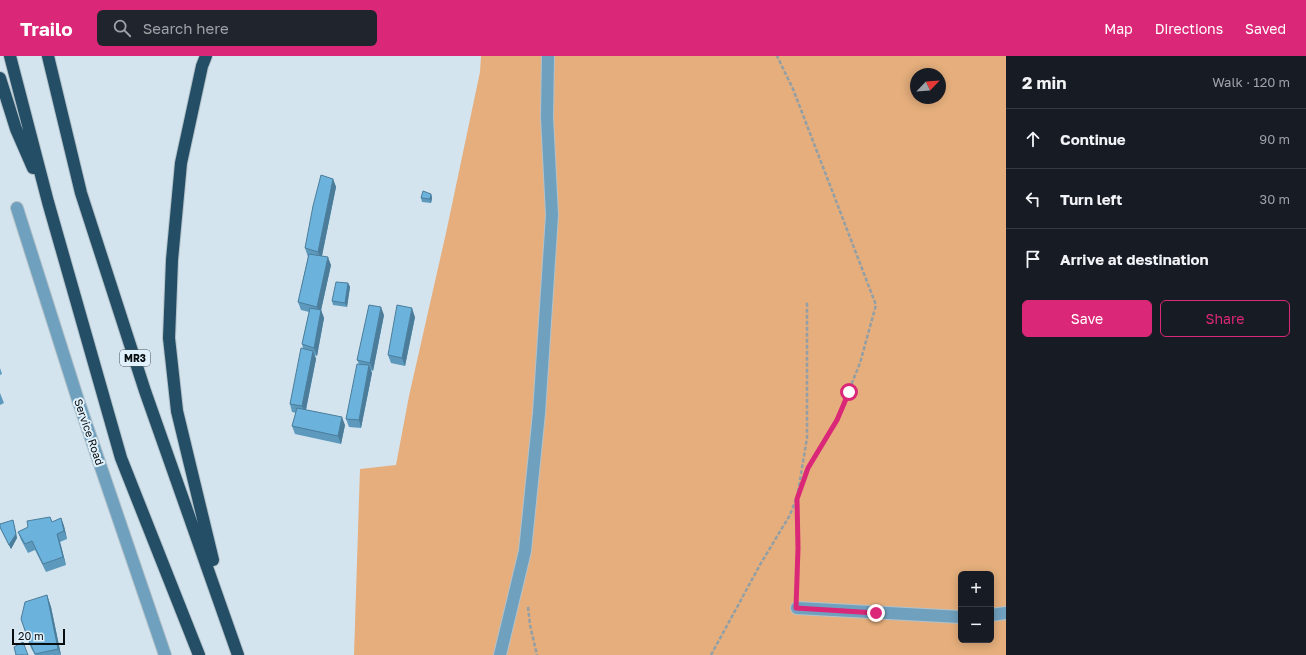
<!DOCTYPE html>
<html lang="en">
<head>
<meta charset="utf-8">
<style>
  :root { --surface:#171b24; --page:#20242c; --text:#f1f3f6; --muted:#9ea1a6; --line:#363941; --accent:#db2777 }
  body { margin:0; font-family:"Golos Text",sans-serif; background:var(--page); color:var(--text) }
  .controls { position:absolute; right:12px; bottom:12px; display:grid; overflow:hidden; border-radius:6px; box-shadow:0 2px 10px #0003 }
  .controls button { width:36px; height:36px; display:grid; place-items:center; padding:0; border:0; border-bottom:1px solid var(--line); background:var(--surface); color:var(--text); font:20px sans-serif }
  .compass { position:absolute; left:910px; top:12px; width:36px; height:36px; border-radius:50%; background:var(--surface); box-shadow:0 2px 10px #0003; rotate:65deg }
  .scale { position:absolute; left:12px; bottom:10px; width:53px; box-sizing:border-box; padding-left:4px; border:2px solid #080d10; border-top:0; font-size:11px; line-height:14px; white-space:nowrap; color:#080d10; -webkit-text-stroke:3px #e1f1fc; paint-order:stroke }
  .stop { position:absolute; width:12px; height:12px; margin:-9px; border:3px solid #db2777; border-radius:50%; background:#fff }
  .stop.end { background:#db2777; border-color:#fff; box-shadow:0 1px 4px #0008 }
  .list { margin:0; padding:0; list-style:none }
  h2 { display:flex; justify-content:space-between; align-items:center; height:52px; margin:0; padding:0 16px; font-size:17px }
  h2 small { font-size:13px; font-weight:400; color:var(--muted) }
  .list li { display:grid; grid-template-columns:26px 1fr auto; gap:12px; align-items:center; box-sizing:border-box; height:60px; padding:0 16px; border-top:1px solid var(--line) }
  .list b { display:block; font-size:15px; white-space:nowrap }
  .list em { font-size:13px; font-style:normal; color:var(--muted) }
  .actions { display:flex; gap:8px; padding:12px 16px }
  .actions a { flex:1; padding:9px 0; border:1px solid var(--accent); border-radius:6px; text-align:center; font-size:14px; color:var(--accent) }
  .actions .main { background:var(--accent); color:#fff }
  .icon { flex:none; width:22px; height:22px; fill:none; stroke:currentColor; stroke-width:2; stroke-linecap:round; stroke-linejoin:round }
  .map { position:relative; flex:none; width:1006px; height:599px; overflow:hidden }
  header { display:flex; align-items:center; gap:24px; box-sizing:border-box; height:56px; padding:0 20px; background:var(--accent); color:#fff }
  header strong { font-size:19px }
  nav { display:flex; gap:22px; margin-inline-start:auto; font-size:14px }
  .search { width:280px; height:36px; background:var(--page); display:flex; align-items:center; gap:10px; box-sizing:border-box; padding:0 14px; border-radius:6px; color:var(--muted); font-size:15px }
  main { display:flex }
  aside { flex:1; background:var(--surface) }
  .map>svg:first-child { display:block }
  .grass { fill:#e5ae7c; fill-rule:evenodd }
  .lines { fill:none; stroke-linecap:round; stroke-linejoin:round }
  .minor-casing { stroke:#b3c2ca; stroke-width:14 }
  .highway-casing { stroke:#b3c2ca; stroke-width:14 }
  .path { stroke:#929fa6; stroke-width:2.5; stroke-dasharray:4 2; stroke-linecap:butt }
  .minor { stroke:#6fa0be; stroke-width:12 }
  .highway { stroke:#244e65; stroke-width:12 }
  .wall { fill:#5c99bd }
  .shaded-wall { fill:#4b7d9a }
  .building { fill:#6bb2dc; stroke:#4b7d9a }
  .route { stroke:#db2777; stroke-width:5 }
  .labels { text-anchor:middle; stroke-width:4; stroke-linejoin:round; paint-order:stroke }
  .shield { fill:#e1f1fc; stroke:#495157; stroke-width:1 }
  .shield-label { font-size:10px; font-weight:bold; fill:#080d10 }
  .street-label { font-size:11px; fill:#080d10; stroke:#e1f1fc }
</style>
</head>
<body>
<header>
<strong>Trailo</strong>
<div class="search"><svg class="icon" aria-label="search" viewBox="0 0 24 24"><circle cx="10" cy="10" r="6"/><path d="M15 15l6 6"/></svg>Search here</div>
<nav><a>Map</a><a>Directions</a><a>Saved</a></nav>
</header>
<main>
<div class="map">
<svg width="1006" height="599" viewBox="0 0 1006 599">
  <rect width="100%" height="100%" fill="#d4e4ee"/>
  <!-- grass -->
  <path class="grass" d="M481,0h525v599h-652l6,-186 36,-4 13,-69 37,-163 34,-161zM916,18h24v24h-24zM961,518h30v66h-30z"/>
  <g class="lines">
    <!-- minor casing -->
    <g class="minor-casing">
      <path id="minor" d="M17,152l61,192 87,255
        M797,552l164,9
        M991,559l15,-2
        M500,599l25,-104 14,-138 13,-198 -5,-98 1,-61"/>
    </g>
    <!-- highway casing -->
    <g class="highway-casing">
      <path id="highway" d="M10,0l38,146 73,256 78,197
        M48,0l33,137 64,198 93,264
        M206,0l-4,10 -21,97 -9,97 -3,78 8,73 36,149
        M0,22l16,51 17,39"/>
    </g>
    <!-- path -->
    <path class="path" d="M798,436l9,-54v-137
      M797,445l1,47 -1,46
      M528,551l2,18 7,30
      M711,599l50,-92 29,-48 18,-47 29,-48 23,-57 16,-58 -83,-216 -16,-33"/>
    <!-- minor -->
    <use href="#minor" class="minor"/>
    <!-- highway -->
    <use href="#highway" class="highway"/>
  </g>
  <!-- wall -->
  <path class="wall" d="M333,123l3,8 -14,69 9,9 -10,45 3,8 -7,38 -2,-1 1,4 -10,51 39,15 -4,19 -46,-10 -3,-8 4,-13 -4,-1 -2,-8 13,-56 -1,-4 7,-32 -8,-2 -3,-8 10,-45 -3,-9z
    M431,138l1,4 -1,5 -9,-1 -1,-4z
    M348,227l2,4 -3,20 -14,-2 -1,-4z
    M384,259l-11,56 -2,-1 1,3 -11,55 -12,-1 -3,-8 13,-55 -2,-4z
    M415,261l-10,49 -14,-3 -3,-8z
    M0,312l2,6 -2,1z
    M0,337l4,10 -4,2z
    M50,461l2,5 9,-4 3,8 3,13 -7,3 6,23 -20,7 -11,-22 -7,3 -7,-13 -3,-8z
    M0,468l14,1 3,13 -6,11 -11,-21z
    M47,539l4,12 10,48h-26l-4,-7 -10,-29z"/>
  <!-- shaded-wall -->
  <path class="shaded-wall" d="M333,123l3,8 -15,73 -3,-8z
    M431,138l1,4 -1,5 -1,-4z
    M328,201l3,8 -11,50 -3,-8z
    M348,227l2,4 -3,20 -2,-4z
    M381,251l3,8 -11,56 -3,-8z
    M412,252l3,9 -10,49 -3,-8z
    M321,254l3,8 -7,38 -3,-8z
    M313,295l3,8 -11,55 -3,-8z
    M369,309l3,8 -11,55 -2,-8z
    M342,361l3,8 -4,19 -3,-8z
    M61,462l3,8 3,13 -3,-8z
    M13,464l4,18 -6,11 -2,-4z
    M57,478l3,8 6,23 -3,-8z
    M47,539l4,12 10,48 -3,-6z"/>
  <!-- building -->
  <path class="building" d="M321,119l12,4 -15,73 -13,-4 8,-42z
    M423,135l8,3 -1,5 -9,-1z
    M309,198l19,3 -11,50 -19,-5z
    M336,226l12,1 -3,20 -13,-2z
    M369,249l12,2 -11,56 -13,-3z
    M397,249l15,3 -10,50 -14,-3z
    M310,252l11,2 -7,38 -12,-4z
    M301,292l12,3 -11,55 -12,-2z
    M357,308l12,1 -10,55 -13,-1z
    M297,352l45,9 -4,19 -46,-10z
    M50,461l2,5 9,-4 3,13 -7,3 6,23 -20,7 -11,-23 -7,3 -7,-12 10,-5 -1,-6z
    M13,464l3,14 -7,11 -9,-18v-3z
    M47,539l11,54 -23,5 -8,-18 -6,-17 4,-17z
    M23,586l5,13h-12l-2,-8z"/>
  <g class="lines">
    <!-- route -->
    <path class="route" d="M849,336l-12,28 -29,48 -11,31 1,49 -2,60 80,5"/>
  </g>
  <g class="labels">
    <!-- shield labels -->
    <rect class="shield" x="120" y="294" width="30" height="16" rx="3"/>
    <g class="shield-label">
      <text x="135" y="306">MR3</text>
    </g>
    <!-- street labels -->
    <g class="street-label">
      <text transform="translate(89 376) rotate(71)" y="4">Service Road</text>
    </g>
  </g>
</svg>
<div class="controls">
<button>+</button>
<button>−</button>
</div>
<svg class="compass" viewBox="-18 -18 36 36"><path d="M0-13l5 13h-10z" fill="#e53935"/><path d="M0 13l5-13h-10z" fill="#9ea1a6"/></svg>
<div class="scale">20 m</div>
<div class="stop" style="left:849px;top:336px"></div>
<div class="stop end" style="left:876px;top:557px"></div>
</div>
<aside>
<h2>2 min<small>Walk · 120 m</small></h2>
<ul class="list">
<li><svg class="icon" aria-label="ahead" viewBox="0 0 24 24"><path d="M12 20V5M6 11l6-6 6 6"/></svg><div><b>Continue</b></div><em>90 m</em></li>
<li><svg class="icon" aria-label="left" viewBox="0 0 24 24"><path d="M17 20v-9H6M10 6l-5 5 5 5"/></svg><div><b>Turn left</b></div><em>30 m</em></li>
<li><svg class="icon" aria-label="arrive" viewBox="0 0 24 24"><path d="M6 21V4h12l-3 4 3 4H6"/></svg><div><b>Arrive at destination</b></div></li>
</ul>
<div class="actions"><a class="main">Save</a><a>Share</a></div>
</aside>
</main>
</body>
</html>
